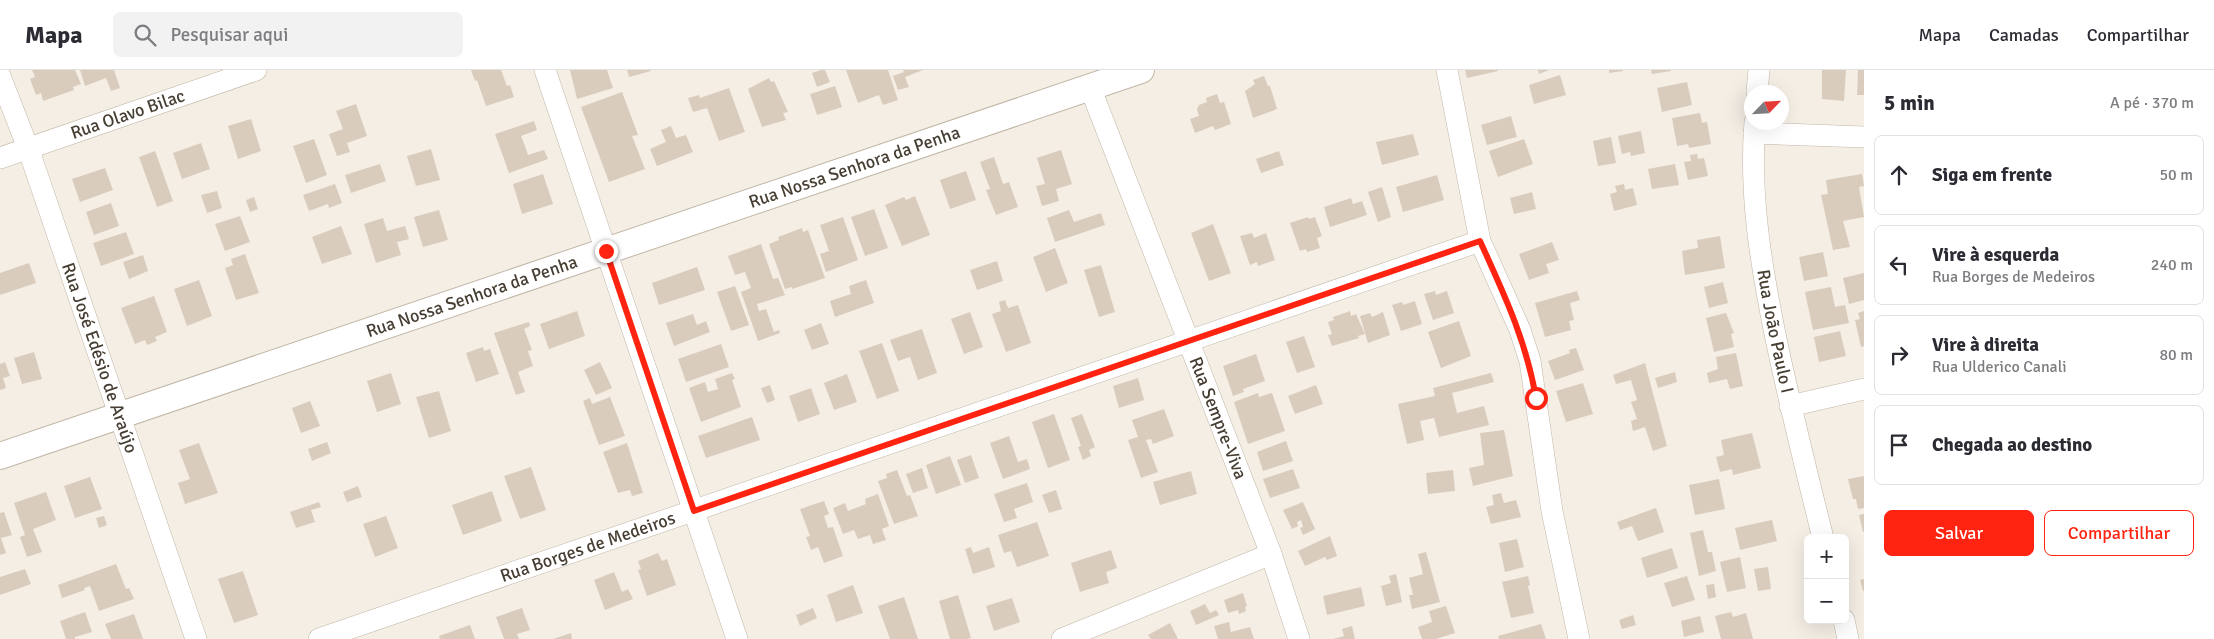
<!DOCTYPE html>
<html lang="pt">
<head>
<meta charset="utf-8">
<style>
  :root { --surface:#fff; --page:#f2f2f3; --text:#2b2b33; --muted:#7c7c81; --line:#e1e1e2; --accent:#ff2411 }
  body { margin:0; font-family:Signika,sans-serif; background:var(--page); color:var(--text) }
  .controls { position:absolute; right:15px; bottom:15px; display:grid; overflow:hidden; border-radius:8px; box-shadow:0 5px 20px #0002 }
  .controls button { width:45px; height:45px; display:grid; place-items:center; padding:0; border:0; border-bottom:1px solid var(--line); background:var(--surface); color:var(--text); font:25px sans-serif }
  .compass { position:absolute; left:1744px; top:15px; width:45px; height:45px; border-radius:50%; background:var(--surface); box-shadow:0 5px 20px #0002; rotate:65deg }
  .stop { position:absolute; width:15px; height:15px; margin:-11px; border:4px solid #ff2411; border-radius:50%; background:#fff }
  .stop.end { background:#ff2411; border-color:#fff; box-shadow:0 1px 5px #0008 }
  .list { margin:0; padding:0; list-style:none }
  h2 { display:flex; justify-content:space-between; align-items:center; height:65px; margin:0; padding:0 20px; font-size:21px }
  h2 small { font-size:16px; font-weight:400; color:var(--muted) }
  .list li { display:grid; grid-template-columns:32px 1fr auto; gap:15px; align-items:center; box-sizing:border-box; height:80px; margin:0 10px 10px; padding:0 10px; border:1px solid var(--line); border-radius:8px }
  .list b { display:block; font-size:19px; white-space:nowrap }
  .list p { margin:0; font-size:16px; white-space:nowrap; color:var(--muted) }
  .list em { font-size:16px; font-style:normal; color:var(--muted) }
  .actions { display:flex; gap:10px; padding:15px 20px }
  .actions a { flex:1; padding:11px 0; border:1px solid var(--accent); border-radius:8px; text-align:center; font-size:18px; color:var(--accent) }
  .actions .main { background:var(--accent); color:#fff }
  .icon { flex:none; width:28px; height:28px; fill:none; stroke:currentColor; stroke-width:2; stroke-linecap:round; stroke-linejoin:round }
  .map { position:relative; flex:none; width:1864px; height:569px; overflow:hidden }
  header { display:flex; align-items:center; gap:30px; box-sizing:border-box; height:70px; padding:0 25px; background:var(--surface); border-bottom:1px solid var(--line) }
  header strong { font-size:24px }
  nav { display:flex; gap:28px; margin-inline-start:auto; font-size:18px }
  .search { width:350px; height:45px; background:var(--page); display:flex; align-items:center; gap:12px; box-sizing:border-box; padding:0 18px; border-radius:8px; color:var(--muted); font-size:19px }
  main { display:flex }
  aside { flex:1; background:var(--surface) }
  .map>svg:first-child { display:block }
  .building { fill:#daccbc }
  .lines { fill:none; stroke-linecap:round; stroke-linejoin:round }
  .minor-casing { stroke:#c1b6a6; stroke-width:22 }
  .tertiary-casing { stroke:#c1b6a6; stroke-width:28 }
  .minor { stroke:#fff; stroke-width:21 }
  .tertiary { stroke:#fff; stroke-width:26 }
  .route { stroke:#ff2411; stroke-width:6 }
  .labels { text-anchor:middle; stroke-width:5; stroke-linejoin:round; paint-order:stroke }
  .street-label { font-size:18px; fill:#473e33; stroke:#fff }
</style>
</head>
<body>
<header>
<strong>Mapa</strong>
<div class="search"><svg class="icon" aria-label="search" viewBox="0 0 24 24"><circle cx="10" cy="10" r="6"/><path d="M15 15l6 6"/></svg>Pesquisar aqui</div>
<nav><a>Mapa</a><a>Camadas</a><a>Compartilhar</a></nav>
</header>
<main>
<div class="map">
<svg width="1864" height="569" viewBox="0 0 1864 569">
  <rect width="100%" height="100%" fill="#f4eee5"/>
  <!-- building -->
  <path class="building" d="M32,0h43l6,14 -8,3 1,3 -31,11 -2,-8 -5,2 -6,-16 5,-2z
    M80,0h34l6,18 -9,3 -5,-13 -21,8z
    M471,0h30l6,16 3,-1 4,12 -28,9 -9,-26 -2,1z
    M570,0h37l6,18 -36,11z
    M627,0h23l1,1 -22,6z
    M821,0h4l5,12 -13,5 -5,-14z
    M846,0h42l10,30 -15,5 -4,-10 -21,8z
    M903,0h20l-18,7 4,10 -11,3 -5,-14 11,-4z
    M1465,0h33v1l-31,7z
    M1538,0h11l-10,4z
    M1609,0h14v1l-14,2z
    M1651,0h20v1l-19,3z
    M1822,0h24l-2,31 -22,-2z
    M1858,0h6v25h-7z
    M1560,5l6,20 -32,9 -5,-19z
    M1264,6l4,10h2l7,23 -24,9 -8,-27 10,-7 -2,-4z
    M769,8l2,4 3,-1 14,31 -5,1 3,7 -24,7 -14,-38z
    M1687,12l5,23 -30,7 -5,-24z
    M835,16l7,21 -25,8 -7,-21z
    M729,18l16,44 -26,9 -12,-33 -14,4 -5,-14 11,-3 1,3z
    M622,22l16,43 -6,1 13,33 -36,13 -28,-75z
    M1217,24l3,9 4,-1 7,22 -16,6 -2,-4 -18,7 -5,-14 9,-3 -2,-7 2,-4 8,-3 -1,-4z
    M356,34l11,32 -20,7 3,9 -13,4 -8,-22 14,-5 -7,-18z
    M1700,43l2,10 5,-1 4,22 -22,4 -1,-4 -11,2 -5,-28z
    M1511,46l6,21 -30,8 -6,-20z
    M251,49l10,32 -23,8 -10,-33z
    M534,51l3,9 -16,6 4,10 3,9 16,-5 4,9 -39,14 -14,-39z
    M671,56l5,12 10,-3 7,17 -36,14 -7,-17 16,-7 -5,-12z
    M1641,61l4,22 -14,3 -1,-4 -8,2 -4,-18z
    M1413,64l6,21 -37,10 -6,-23z
    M1611,67l5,26 -18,3 -5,-25z
    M314,69l13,36 -21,8 -13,-37z
    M1524,69l9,25 -35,13 -9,-26z
    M201,73l9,26 -28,10 -9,-26z
    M431,79l9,31 -24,6 -9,-30z
    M1061,80l11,34 -16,5 3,12 -17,5 -6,-20 9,-2 -8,-26z
    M155,81l18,50 -16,6 -18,-50z
    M1279,81l5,14 -23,8 -5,-14z
    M1697,84l1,5 6,-1 4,18 -20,4 -4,-18 7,-1 -1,-6z
    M994,87l9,27 6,-2 9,25 -22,8 -10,-25 4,-1 -10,-27z
    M380,94l6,17 -35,12 -6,-18z
    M1675,94l4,21 -27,4 -4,-20z
    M105,98l8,22 -33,12 -8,-23z
    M966,101l10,29 -26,9 -10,-29z
    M543,104l10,30 -31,10 -9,-30z
    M1862,104l2,12 -5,1 5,30 -21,4 7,26 -17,3 -12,-55 7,-1 -2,-14z
    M1437,105l7,25 -41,12 -7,-25z
    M335,114l7,19 -13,5 -1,-4 -19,7 -6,-16z
    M1624,114l1,6 8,-2 4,17 -23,6 -4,-17 7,-2 -2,-6z
    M1382,117l9,30 -13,5 -10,-30z
    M217,121l5,17 -15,5 -6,-18z
    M1532,122l4,17 -22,5 -4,-16z
    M915,126l15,39 -28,11 -17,-41 19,-8 2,3z
    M254,127l4,12 -8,3 -4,-12z
    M1351,128l2,6 9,-3 5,14 -37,12 -6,-20z
    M111,133l8,23 -25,9 -8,-23z
    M874,139l14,39 -23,8 -14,-39z
    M439,140l9,30 -25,7 -9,-30z
    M1069,140l5,12 27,-9 4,12 -50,17 -8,-24z
    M240,146l10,26 -25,9 -10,-27z
    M843,147l15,43 -32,12 -6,-18 9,-3 -9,-26z
    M1308,147l1,2 6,-2 7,19 -5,2 3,10 -13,4 -1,-3 -6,2 -10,-28z
    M383,148l4,13 18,-5 4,13 -12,3 4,13 -25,8 -12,-39z
    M1213,154l18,49 -22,8 -18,-48z
    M341,156l11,28 -30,10 -10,-27z
    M802,158l1,4 5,-2 17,48 -33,11v-2l-7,2 -16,-45 10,-4 -1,-3z
    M126,162l8,22 -33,12 -8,-23z
    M1252,163l2,5 12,-5 9,27 -17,6 -1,-4 -7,3 -10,-29z
    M1720,166l5,32 -40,7 -3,-24 16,-3 -1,-8z
    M1552,172l7,18 -13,4 3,9 -20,7 -10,-26z
    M761,174l12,35 5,-1 7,17 -28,9 2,7 7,-2 8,23 5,-2 1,3 -22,8 -17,-49 10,-4 -6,-16 -10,3 -7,-19z
    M1055,178l13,35 -22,9 -13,-35z
    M1823,182l5,24 -24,5 -5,-24z
    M245,184l14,39 -23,7 -11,-32 8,-3 -2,-6z
    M143,185l5,16 -19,8 -6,-17z
    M997,191l6,20 -26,9 -7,-20z
    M29,193l7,20 -36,12v-22z
    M1101,195l14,47 -16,5 -15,-47z
    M697,197l8,23 -46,15 -7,-22z
    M1864,203v27l-15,4 -6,-26z
    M199,210l13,36 -25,10 -13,-37z
    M866,210l8,23 -39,14 -5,-16 21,-7 -2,-8z
    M1723,212l5,21 -19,5 -5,-21z
    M735,216l14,39 -18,6 -14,-39z
    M1831,217l4,20 10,-2 4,18 -36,7 -8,-38z
    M1435,221l1,4 11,-4 7,22 -21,7 -9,-26z
    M1577,221l3,9 -10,3 4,17 -5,1 2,9 -26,7 -10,-34z
    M154,226l13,36 -12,5 2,4 -10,4 -2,-5 -10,4 -14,-36z
    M1005,230l3,8 10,-3 13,38 -25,9 -14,-38 9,-3 -2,-9z
    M1415,231l7,23 -21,7 -9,-26 10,-3 1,3z
    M577,241l8,25 -36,13 -9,-25z
    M1350,241l1,5 5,-2 9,20 -7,2 1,2 -27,8 -4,-11 4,-1 -4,-12 6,-2 -1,-3z
    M1864,241v35l-3,1 -6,-27 5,-1 -2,-6z
    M970,242l13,35 -19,7 -13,-35z
    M1383,242l7,23 -22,8 -8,-27 10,-3 2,4z
    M1726,243l8,20 -3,1 3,13 -20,5 -8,-34z
    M693,244l4,11 9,-4 4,11 -36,14 -8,-23z
    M1459,251l12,35 -30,12 -13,-36z
    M529,252l1,4 -6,3 8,21 -4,1 5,15 -15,6 7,20 -9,3 -22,-62z
    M821,253l8,21 -17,6 -8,-20z
    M922,259l15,44 -19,7 -8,-23 -12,4 -8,-21z
    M1840,261l6,25 -27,6 -5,-25z
    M1304,266l11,31 -18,6 -11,-31z
    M882,273l17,48 -22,8 -18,-48z
    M721,274l8,23 -43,15 -8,-23z
    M483,277l1,4 6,-2 9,25 -23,8 -10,-29z
    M1576,278l8,22 -29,10 -7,-19 22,-8 -1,-3z
    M34,282l8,27 -20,5 -8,-26z
    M1736,283l7,33 -13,3 -3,-10 -18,4 -2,-10 11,-4 -2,-12z
    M1256,284l9,27 -22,8 1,3 -11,4 -10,-30z
    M5,292l5,14 -7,2 3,10 -6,2v-26z
    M600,292l12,26 -16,7 -12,-25z
    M1645,293l22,83 -14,5 -8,-24 -12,4 -2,-10 6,-2 -6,-17 6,-2 -6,-20 -15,4 -3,-9z
    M1675,302l2,10 -19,6 -3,-10z
    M391,303l10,31 -24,8 -10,-31z
    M732,303l3,6 -3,1 9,27 -40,15 -12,-34 16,-6 3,10 10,-3 -3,-10z
    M1491,303l3,9 -42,11 5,20 27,-7 5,19 -50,12 -5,-19 -14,3 4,19 -17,4 -9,-40 37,-8 -2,-8z
    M847,304l10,28 -23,8 -10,-27z
    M1138,308l6,22 -25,8 -6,-22z
    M1583,313l10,31 -27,8 -10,-31z
    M770,315l5,15 -8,3 -6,-15z
    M1316,315l7,19 -28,10 -7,-18z
    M811,318l9,26 -22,8 -9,-26z
    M439,321l12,40 -22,7 -13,-41z
    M1258,323l1,4 13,-4 13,38 -37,13 -14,-42z
    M610,327l15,39 -26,9 -16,-44 7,-3 2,6z
    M310,331l10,25 -19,7 -9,-25z
    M1164,339l10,27 -21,8 -2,-5 -5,1 12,32 -17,6 -13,-38 10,-3 -6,-17z
    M1054,344l16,46 -22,8 -16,-46z
    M1082,344l13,33 -6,3 2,6 -8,4 -5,-13 3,-1 -10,-28z
    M752,347l8,23 -54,18 -8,-22z
    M1504,360l9,46 -40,10 -4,-18 15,-3 -4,-32z
    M1752,363l9,35 -28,7 -1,-6 -12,3 -4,-15 8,-2 -3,-15z
    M1009,366l9,26 9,-3 3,10 -27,10 -13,-36z
    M1286,371l7,20 -30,10 -6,-19z
    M327,372l4,11 -19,8 -4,-12z
    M199,373l19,50 -33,11 -7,-21 12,-4 -11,-29z
    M627,373l16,50 -11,3 -2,-6 -12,3 -15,-41z
    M971,385l8,23 -14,5 -8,-23z
    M950,386l11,29 -25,9 -10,-29z
    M531,397l15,43 -26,9 -16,-43z
    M922,398l6,20 -15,5 -7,-19z
    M1293,399l7,19 -30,10 -7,-19z
    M897,400l10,26 3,-1 8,21 -24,8 -16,-43 9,-3 -1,-4z
    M1453,400l2,21 -27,3 -2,-21z
    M1191,401l6,23 -37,11 -7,-23z
    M1864,406v32l-6,1 -2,-10h-3l-5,-20z
    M90,407l12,32 -27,9 -11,-32z
    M1719,409l6,30 -30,6 -6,-30z
    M1027,413l6,19 -19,7 3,9 -13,4 -10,-28z
    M358,416l4,11 -15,5 -4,-10z
    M1056,420l6,19 -13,4 -7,-18z
    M492,421l10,30 -39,14 -11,-30z
    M46,422l10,28 -23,9 9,23 -15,5 -7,-20 5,-2 -11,-32z
    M1501,423l3,10 12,-3 5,17 -30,7 -5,-17 8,-2 -2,-10z
    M878,424l11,32 -7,3 4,11 -13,4 -3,-9 -12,4 -4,-9 -11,4 -10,-26 12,-5 3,8 18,-7 -1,-5z
    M824,431l5,13 -5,2 4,12 5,-1 10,29 -19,7 -6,-16 -7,3 -5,-13 4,-1 -10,-27z
    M319,432l2,5 -10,3 4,12 -19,6 -6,-16z
    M1303,432l12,27 -12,6 -3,-7 3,-1 -2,-7 -4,2 1,4 -6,3 -9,-19z
    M1656,438l8,24 -26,9 -6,-15 -12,4 -3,-8z
    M4,442l8,23 -11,3 5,15 -6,2v-42z
    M1864,444v18h-1l-4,-17z
    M104,446l3,9 -8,3 -3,-10z
    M386,446l12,32 -23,9 -12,-33z
    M1772,450l5,21 -37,9 -5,-22z
    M1037,452l12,34 -32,11 -6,-16 -7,2 -6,-18z
    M1703,460l5,22h4l4,19 -17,5 -9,-43z
    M1330,466l7,20 -10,4 -2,-3 -20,9 -7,-15z
    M1517,469l7,28 -19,5 -6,-29z
    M971,477l2,6 16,-6 6,20 -22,7 -8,-25z
    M1672,478l6,20 -31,10 -6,-20z
    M1111,480l6,18 -11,4 3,11 -29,9 -9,-29z
    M1426,482l14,50 -28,7 -3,-14h4l-4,-17 14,-4 -5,-20z
    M658,483l4,8 5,-2 9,26 -29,11 -9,-26 3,-1 -3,-8z
    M1740,487l6,31 -19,4 -7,-30z
    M116,494l10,25 3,-1 5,11 -35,12 -9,-25 -6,2 1,2 -23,8 -4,-13z
    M1768,497l3,22 -13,2 -4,-22z
    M25,499l6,15 -31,11v-18z
    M243,501l15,44 -24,8 -16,-44z
    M614,502l8,20 6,-3 5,10 -28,11 -11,-30z
    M1396,504l6,28 -16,4 -5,-20 10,-3 -2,-7z
    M1528,506l2,9 -2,1 6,27 -23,5 -9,-36z
    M1687,506l8,24 -23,7 -8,-24z
    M1864,509v12h-1l-3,-11z
    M1714,514l2,13 -8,2 -2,-14z
    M853,515l10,28 -27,9 -9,-27z
    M1361,517l4,19 -38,9 -4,-19z
    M1243,523l4,13 -2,1 1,4 -7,3 -1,-4 -10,3 -4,-13z
    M958,525l13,43 -4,1h-17l-11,-38z
    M904,527l14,42h-28l-12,-33z
    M1012,528l8,24 -26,9 -8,-25z
    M1205,534l5,9 6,-3 3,5 -23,10 -6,-14z
    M1446,536l9,27 -19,6h-14l-4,-12 14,-5 -3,-11z
    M522,538l8,22 -13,4 2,5h-15l-8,-22z
    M813,538l4,10 -17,8 -4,-11z
    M85,542l7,20 -17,5v2h-9l-6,-18z
    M1731,542l2,5 13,-4 7,26h-32l-6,-23z
    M134,544l9,25h-32l-6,-15z
    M1633,545l3,10 -14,4 -3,-9z
    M1700,546l4,16 -20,5 -3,-16z
    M1229,552l2,10 19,-5 4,12h-36l-4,-13z
    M1170,553l8,16h-27l-3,-4z
    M1541,554l5,15h-47l-1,-3z
    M470,555l5,14h-35l-1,-3z
    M1352,556l3,13h-22l11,-3 -2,-7z
    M571,563l1,6h-19z"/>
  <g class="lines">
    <!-- minor casing -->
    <g class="minor-casing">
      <g id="minor">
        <path d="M545,0l192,569"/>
        <path d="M1447,0l33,171 40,89 10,31 22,150 27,128"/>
        <path id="s1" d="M0,6l28,72 168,491"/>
        <path id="s2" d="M1090,17l181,467 28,85"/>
        <path d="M1757,22l2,-22"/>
        <path id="s3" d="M1755,52c-6,71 6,143 20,212 14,68 31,136 48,204"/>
        <path d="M1754,63l110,4"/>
        <path id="s4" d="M0,88l256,-88"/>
        <path d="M1790,336l74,-17"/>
        <path d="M1844,550l4,19"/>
        <path id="s5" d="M319,569l1161,-398"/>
        <path d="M1062,569l209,-85"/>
      </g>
    </g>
    <!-- tertiary casing -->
    <g class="tertiary-casing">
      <g id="tertiary">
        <path id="s6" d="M0,386l1141,-386"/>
      </g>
    </g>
    <!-- minor -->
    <use href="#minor" class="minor"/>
    <!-- tertiary -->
    <use href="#tertiary" class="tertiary"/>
  </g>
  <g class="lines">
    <!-- route -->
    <path class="route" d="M606,181l88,260 786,-270c24,53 46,99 56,157"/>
  </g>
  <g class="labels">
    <!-- street labels -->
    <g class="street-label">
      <text dy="6" stroke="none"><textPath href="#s4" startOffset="135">Rua Olavo Bilac</textPath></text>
      <text dy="6" stroke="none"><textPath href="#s6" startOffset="902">Rua Nossa Senhora da Penha</textPath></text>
      <text dy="6" stroke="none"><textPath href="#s6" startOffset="498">Rua Nossa Senhora da Penha</textPath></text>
      <text dy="6" stroke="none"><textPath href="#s3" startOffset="211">Rua João Paulo I</textPath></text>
      <text dy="6" stroke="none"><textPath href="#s1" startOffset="299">Rua José Edésio de Araújo</textPath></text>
      <text dy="6" stroke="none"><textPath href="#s2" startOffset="355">Rua Sempre-Viva</textPath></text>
      <text dy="6" stroke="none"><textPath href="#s5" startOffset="284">Rua Borges de Medeiros</textPath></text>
    </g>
  </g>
</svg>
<div class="controls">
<button>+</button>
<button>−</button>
</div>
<svg class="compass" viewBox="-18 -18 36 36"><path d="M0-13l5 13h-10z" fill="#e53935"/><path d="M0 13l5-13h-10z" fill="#7c7c81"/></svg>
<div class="stop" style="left:1536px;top:328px"></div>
<div class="stop end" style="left:606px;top:181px"></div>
</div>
<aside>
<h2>5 min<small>A pé · 370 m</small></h2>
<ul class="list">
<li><svg class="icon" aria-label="ahead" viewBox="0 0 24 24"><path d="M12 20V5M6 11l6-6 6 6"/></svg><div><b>Siga em frente</b></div><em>50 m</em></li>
<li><svg class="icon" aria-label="left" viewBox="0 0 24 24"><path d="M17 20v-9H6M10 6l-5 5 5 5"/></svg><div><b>Vire à esquerda</b><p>Rua Borges de Medeiros</p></div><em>240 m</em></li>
<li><svg class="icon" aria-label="right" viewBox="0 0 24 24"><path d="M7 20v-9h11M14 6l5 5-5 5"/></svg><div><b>Vire à direita</b><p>Rua Ulderico Canali</p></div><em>80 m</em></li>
<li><svg class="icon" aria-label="arrive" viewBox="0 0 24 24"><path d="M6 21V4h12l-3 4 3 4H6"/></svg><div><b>Chegada ao destino</b></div></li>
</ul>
<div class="actions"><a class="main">Salvar</a><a>Compartilhar</a></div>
</aside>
</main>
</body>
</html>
